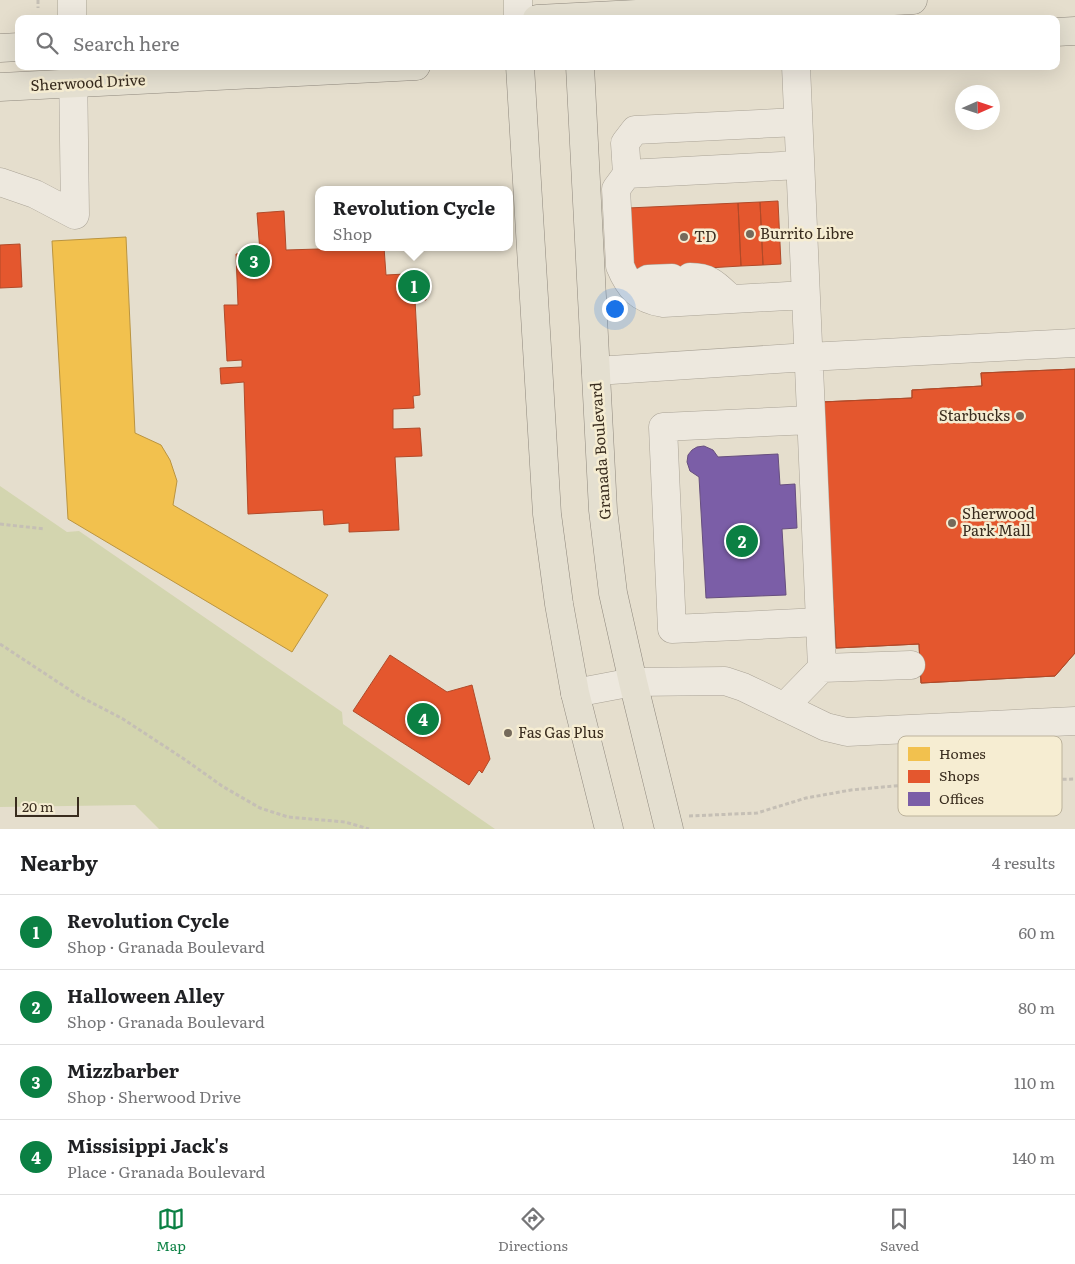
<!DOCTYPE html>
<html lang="en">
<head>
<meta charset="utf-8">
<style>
  :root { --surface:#fff; --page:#f2f2f2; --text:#202124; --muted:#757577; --line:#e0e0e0; --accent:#0b8043 }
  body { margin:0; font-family:Literata,serif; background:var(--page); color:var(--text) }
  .compass { position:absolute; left:955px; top:85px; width:45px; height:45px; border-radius:50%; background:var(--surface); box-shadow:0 5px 20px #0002; rotate:87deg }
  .scale { position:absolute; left:15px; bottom:12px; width:64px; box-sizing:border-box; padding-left:5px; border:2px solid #392c1e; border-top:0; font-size:14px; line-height:18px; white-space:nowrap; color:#392c1e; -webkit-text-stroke:4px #f6edd2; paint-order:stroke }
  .you { position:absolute; left:614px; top:308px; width:18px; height:18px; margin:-12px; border:4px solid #fff; border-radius:50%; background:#1a73e8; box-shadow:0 0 0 8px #1a73e833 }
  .badge { display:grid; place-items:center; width:32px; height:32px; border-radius:50%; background:var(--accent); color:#fff; font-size:16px; font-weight:700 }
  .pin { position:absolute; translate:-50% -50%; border:2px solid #fff; box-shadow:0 1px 5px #0006 }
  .popup { position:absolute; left:315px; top:186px; width:198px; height:65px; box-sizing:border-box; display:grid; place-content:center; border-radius:10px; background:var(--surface); filter:drop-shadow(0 1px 4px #0005); font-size:16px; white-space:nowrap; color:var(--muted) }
  .popup b { font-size:19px; color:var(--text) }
  .popup::after { content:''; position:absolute; left:50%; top:100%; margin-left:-10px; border:10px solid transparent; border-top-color:var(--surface) }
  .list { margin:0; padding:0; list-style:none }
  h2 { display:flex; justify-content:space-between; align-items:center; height:65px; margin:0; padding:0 20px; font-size:21px }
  h2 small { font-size:16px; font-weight:400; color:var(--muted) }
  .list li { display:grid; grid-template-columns:32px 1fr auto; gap:15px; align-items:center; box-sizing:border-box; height:75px; padding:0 20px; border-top:1px solid var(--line) }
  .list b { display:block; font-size:19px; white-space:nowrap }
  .list p { margin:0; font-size:16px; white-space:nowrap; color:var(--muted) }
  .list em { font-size:16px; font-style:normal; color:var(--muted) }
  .icon { flex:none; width:28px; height:28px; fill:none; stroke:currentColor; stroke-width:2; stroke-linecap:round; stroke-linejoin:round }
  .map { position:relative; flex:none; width:1075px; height:829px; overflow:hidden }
  .search { position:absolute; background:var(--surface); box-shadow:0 5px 20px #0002; left:15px; right:15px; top:15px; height:55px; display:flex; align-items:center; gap:12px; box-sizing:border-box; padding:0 18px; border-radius:10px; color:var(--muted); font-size:19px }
  .sheet { height:365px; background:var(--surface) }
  nav { display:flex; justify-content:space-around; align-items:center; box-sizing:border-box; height:70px; border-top:1px solid var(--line); background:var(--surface); font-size:14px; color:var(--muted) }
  nav a { display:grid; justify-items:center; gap:2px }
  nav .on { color:var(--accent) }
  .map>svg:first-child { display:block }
  .green { fill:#d3d5af }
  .homes { fill:#f2c14e; stroke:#ba9440 }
  .shops { fill:#e4572e; stroke:#b14a29 }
  .offices { fill:#7b5ea7; stroke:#674f7e }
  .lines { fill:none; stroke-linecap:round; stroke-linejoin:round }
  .minor-casing { stroke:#aaa396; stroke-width:29 }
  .major-casing { stroke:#8f887d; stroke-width:29 }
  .path { stroke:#c5bfb5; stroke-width:3; stroke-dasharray:4 2.5; stroke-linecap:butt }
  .minor { stroke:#ede8de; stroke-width:28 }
  .major { stroke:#e4dfd0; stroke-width:28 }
  .poi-dot { fill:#756a5b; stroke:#f6edd2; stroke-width:2 }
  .labels { text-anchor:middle; stroke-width:5; stroke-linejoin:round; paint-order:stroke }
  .street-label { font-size:15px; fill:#392c1e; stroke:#f6edd2 }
  .poi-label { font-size:15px; fill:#392c1e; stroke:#f6edd2; text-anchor:start }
  .key { fill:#f6edd2; stroke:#bdb39c; stroke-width:1 }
  .key-label { font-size:14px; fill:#392c1e }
</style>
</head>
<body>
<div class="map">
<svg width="1075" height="829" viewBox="0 0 1075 829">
  <rect width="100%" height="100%" fill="#e5decd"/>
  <!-- green -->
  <path class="green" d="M0,486l67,46 12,-1 263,181 1,12 152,105h-336l-24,-24 -135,2z"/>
  <!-- homes -->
  <path class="homes" d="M126,237l9,196 26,12 9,15 7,21 -4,24 155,90 -36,57 -224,-133 -16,-278z"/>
  <!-- shops -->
  <path class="shops" d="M778,201l3,63 -18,1 -3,-63z
    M760,202l3,63 -22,1 -3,-63z
    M738,203l3,63 -51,3 1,21 -19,1 -36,-20 -5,-6 -3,-57z
    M284,211l2,39 98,-3 2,28 39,-2 1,27h-11l5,95 -7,1 1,12 -21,1v20l27,-1 2,28 -27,1 4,73 -50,2v-9l-25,2 -1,-15 -75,4 -4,-132 -23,2 -1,-16 22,-1v-7l-15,1 -3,-56h14l-2,-51 24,-2 -3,-39z
    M20,244l2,43 -22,1v-43z
    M1075,369v284l-20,23 -134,7 -2,-39 -83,4 -15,-246 91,-4v-8l70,-4 -1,-13z
    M1075,369v284l-20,23 -134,7 -2,-39 -83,4 -15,-246 91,-4v-8l70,-4 -1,-13z
    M390,655l57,37 25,-7 18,74 -8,14 -3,-3 -10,15 -116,-74z"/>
  <!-- offices -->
  <path class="offices" d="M704,446l9,4 5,7 60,-3 2,31 15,-1 2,44 -15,1 4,66 -80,3 -7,-121 -9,-6 -3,-9 1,-7 4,-5 5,-3z"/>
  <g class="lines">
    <!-- minor casing -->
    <g class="minor-casing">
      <path id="minor" d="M72,0v19
        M518,0v19
        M800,165l-173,9 -11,15 4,77c9,22 19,33 43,37l142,-8
        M627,174l-2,-31 10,-13 163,-8
        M0,182l35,12 40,21 -2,-149
        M690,277c21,0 27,9 41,22
        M633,288l15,-9 24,-1
        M596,371l212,-14 267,-14
        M811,420l-148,7 9,202 148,-7
        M822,668l89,-3
        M575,693l58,-11 92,-1 18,6 83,40 21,5 228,-11
        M784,707l38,-39 -26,-602"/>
    </g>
    <!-- major casing -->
    <g class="major-casing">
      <path id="major" d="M537,19l376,-19
        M1056,32l19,-1
        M0,48l19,-1
        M520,66l27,448 12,90 16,89 34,136
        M580,66l23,444 10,83 20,89 36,147
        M0,87l416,-21"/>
    </g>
    <!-- path -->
    <path class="path" d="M38,0v8
      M0,524l45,5
      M0,644l79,52 44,23 61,40 38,27 38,22 28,9 57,5 24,7
      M689,816l68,-3 49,-15 45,-8 43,-4 51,-4 130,-3"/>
    <!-- minor -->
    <use href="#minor" class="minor"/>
    <!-- major -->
    <use href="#major" class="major"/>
  </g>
  <!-- markers -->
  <g class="poi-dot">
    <circle cx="750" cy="234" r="5"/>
    <circle cx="684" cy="237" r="5"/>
    <circle cx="1020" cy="416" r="5"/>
    <circle cx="952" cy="523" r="5"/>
    <circle cx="508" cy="733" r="5"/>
  </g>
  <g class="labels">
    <!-- street labels -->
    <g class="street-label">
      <text transform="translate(88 83) rotate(-3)" y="5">Sherwood Drive</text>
      <text transform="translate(601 451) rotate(-94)" y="5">Granada Boulevard</text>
    </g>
    <!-- poi labels -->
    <g class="poi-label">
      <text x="760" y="239">Burrito Libre</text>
      <text x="694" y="242">TD</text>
      <text x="1010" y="421" text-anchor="end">Starbucks</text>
      <text x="962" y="519">Sherwood<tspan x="962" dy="17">Park Mall</tspan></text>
      <text x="518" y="738">Fas Gas Plus</text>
    </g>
  </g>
  <!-- legend -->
  <rect x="898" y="736" width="164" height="80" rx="8" class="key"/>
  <rect x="908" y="747" width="22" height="14" fill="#f2c14e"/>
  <rect x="908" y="770" width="22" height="13" fill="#e4572e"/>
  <rect x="908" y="792" width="22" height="14" fill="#7b5ea7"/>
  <g class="key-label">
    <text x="939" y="759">Homes</text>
    <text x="939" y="781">Shops</text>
    <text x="939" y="804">Offices</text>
  </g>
</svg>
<svg class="compass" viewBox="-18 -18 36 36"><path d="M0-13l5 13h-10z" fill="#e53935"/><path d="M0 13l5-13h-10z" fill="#757577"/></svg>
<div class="scale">20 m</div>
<div class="you"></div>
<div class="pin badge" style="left:414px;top:286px">1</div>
<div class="popup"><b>Revolution Cycle</b>Shop</div>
<div class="pin badge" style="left:742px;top:541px">2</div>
<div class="pin badge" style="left:254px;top:261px">3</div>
<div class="pin badge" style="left:423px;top:719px">4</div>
<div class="search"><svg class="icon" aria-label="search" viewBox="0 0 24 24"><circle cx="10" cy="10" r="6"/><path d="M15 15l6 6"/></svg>Search here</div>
</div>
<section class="sheet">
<h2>Nearby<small>4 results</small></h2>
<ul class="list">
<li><span class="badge">1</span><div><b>Revolution Cycle</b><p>Shop · Granada Boulevard</p></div><em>60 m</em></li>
<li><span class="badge">2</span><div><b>Halloween Alley</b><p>Shop · Granada Boulevard</p></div><em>80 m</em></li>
<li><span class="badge">3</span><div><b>Mizzbarber</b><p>Shop · Sherwood Drive</p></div><em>110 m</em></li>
<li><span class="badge">4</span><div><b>Missisippi Jack's</b><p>Place · Granada Boulevard</p></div><em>140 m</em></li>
</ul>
</section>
<nav>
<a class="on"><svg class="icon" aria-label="map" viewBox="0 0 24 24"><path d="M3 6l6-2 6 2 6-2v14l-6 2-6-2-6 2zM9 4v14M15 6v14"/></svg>Map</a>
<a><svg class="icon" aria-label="directions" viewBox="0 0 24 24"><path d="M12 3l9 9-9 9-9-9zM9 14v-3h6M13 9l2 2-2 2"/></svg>Directions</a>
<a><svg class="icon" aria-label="saved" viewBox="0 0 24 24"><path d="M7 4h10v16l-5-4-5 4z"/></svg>Saved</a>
</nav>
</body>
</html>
